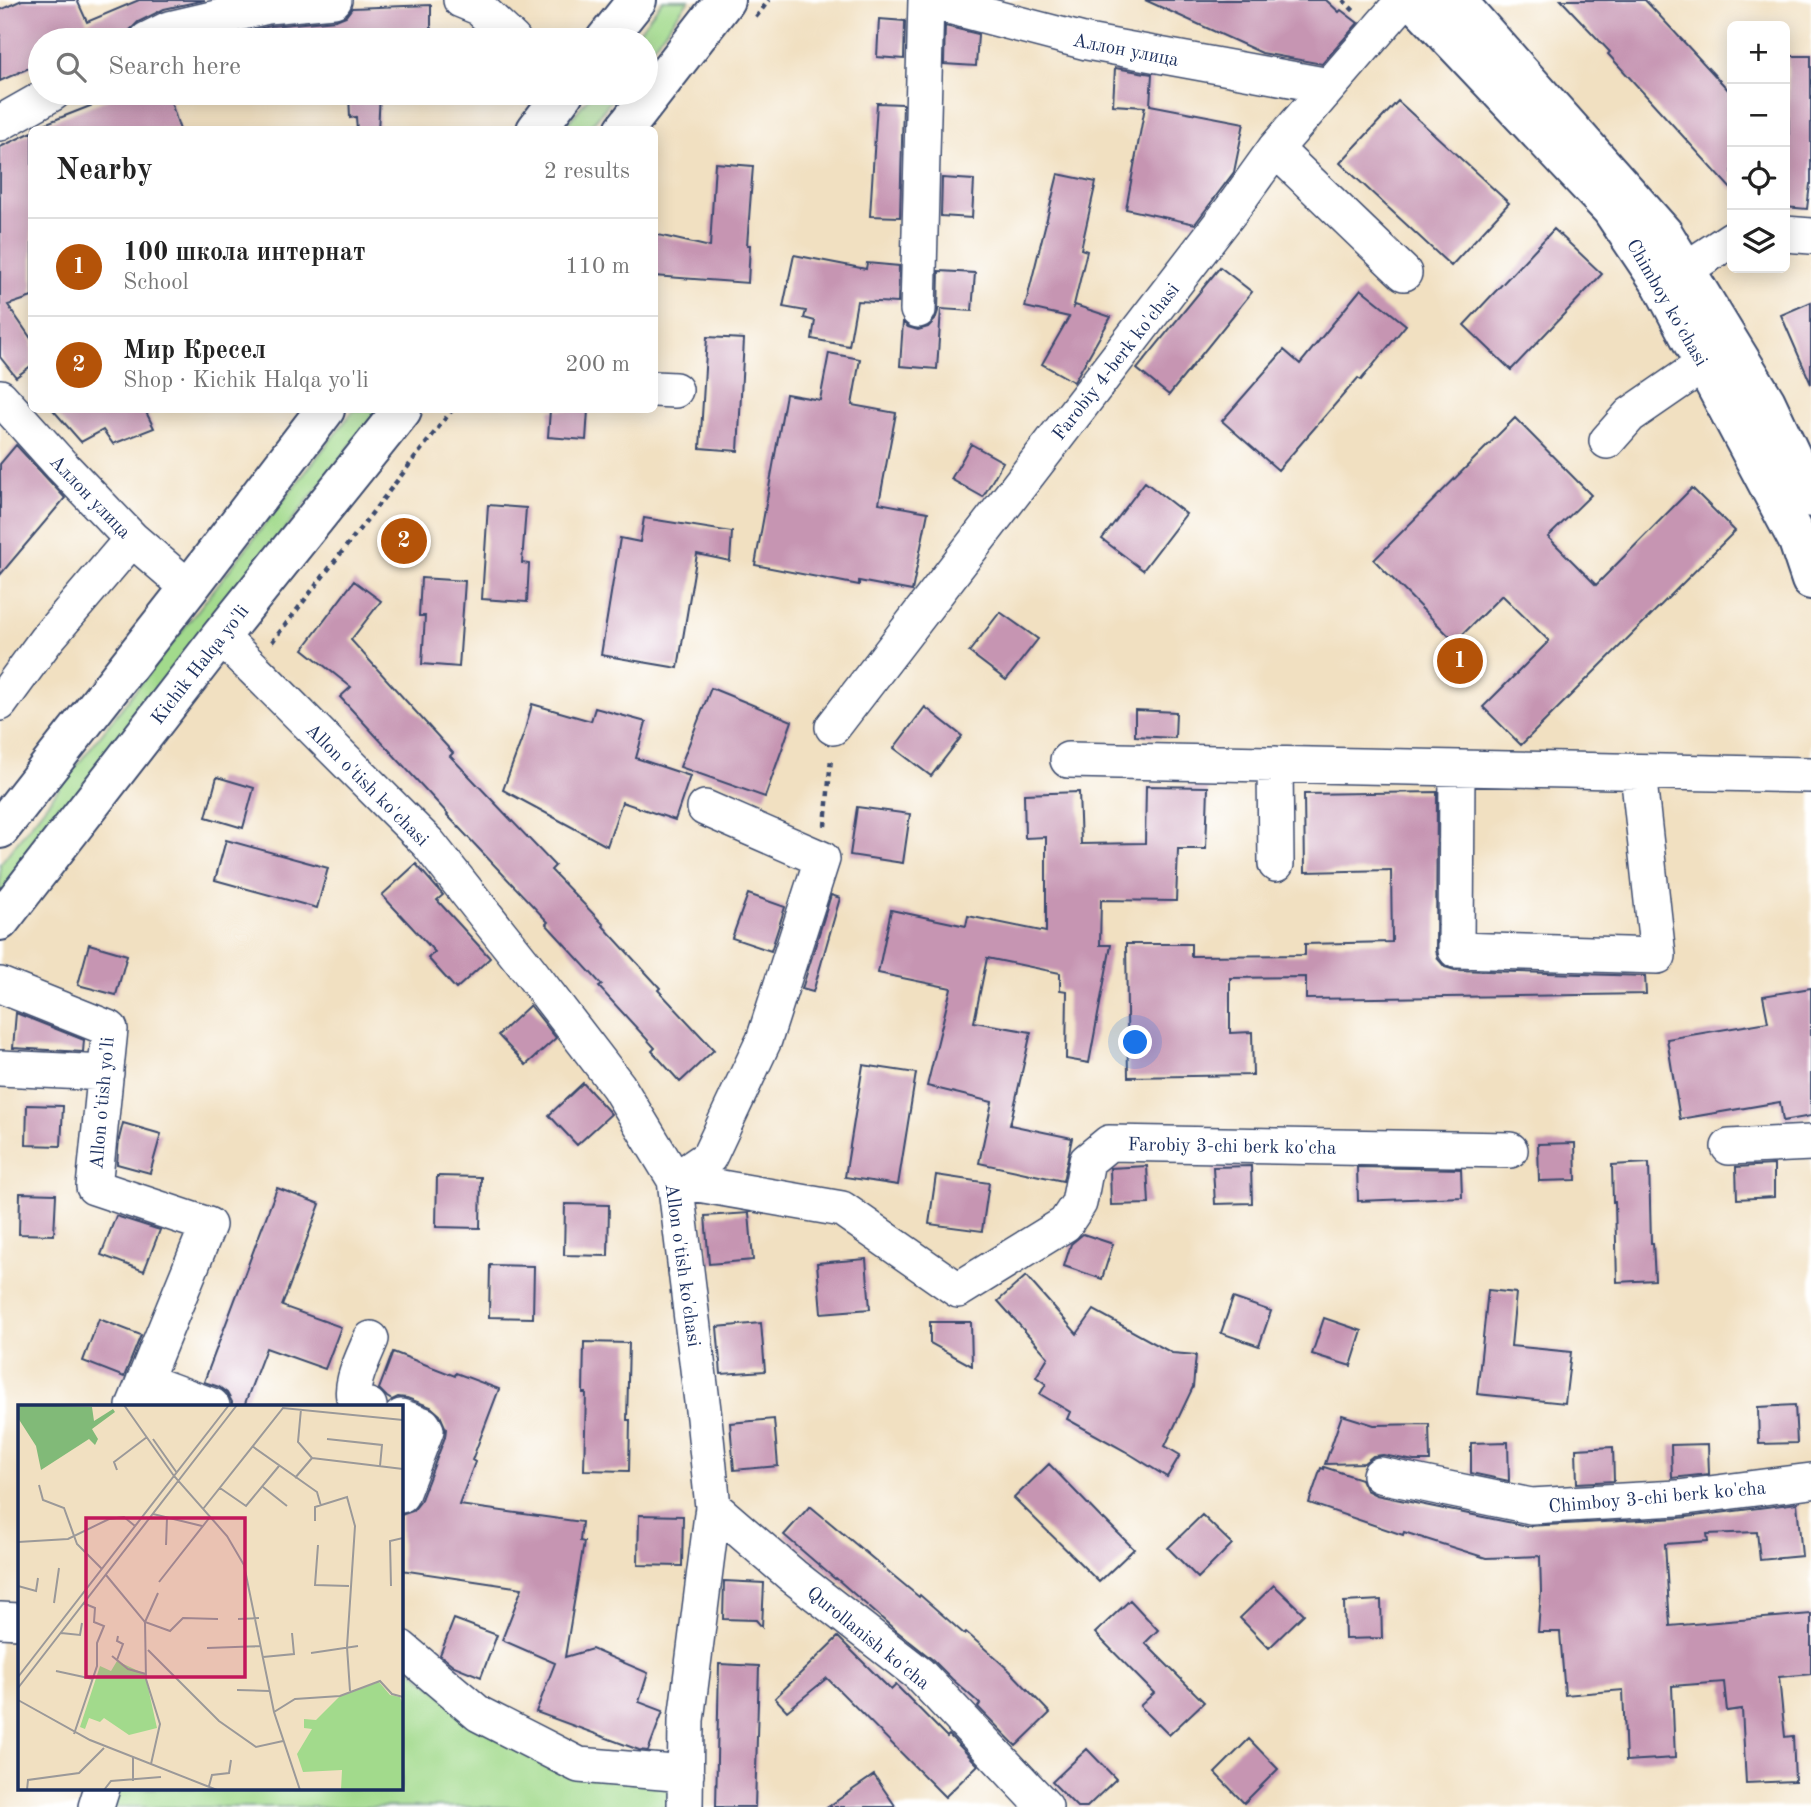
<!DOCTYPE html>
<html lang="en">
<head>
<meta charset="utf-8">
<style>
  :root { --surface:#fff; --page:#f6f6f6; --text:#222; --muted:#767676; --line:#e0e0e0; --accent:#b45309 }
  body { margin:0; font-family:"Old Standard TT",serif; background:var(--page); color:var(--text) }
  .controls { position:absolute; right:21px; top:21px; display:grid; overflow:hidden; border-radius:10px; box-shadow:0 4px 18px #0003 }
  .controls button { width:63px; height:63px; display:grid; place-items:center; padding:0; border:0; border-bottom:2px solid var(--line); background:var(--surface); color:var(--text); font:35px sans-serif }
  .you { position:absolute; left:1136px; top:1043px; width:24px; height:24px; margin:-18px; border:5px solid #fff; border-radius:50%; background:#1a73e8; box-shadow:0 0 0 10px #1a73e833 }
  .badge { display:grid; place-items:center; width:46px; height:46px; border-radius:50%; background:var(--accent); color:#fff; font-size:23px; font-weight:700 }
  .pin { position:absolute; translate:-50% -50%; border:4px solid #fff; box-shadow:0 2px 7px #0006 }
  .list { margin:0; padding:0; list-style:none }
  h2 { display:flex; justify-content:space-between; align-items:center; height:91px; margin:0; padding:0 28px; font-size:30px }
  h2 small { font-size:23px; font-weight:400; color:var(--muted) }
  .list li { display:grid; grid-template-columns:46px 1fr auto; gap:21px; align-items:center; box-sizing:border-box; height:98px; padding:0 28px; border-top:2px solid var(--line) }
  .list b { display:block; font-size:26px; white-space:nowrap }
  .list p { margin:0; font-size:23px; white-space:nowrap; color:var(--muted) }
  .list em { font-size:23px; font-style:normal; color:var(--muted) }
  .icon { flex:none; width:38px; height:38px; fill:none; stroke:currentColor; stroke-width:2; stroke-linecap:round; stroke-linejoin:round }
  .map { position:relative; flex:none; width:1811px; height:1807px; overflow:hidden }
  .search { position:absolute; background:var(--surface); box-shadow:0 4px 18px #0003; left:28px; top:28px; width:630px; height:77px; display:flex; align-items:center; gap:18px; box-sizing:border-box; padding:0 24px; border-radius:38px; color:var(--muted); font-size:26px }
  .panel { position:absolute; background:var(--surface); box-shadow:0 4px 18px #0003; left:28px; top:126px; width:630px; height:287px; border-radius:10px }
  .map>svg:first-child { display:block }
  .green { fill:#a2da8c; stroke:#5e8475; stroke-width:2 }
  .building { fill:#c695b2 }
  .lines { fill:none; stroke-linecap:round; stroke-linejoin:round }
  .minor-casing { stroke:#3b4a6d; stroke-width:38 }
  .major-casing { stroke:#3b4a6d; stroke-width:42 }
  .highway-casing { stroke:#3b4a6d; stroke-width:42 }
  .path { stroke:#3b4a6d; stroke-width:4.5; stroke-dasharray:5 5; stroke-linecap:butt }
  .minor { stroke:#fff; stroke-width:35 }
  .major { stroke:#fff; stroke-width:38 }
  .highway { stroke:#fff; stroke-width:38 }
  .labels { text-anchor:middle; stroke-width:6; stroke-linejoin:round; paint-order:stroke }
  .street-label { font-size:19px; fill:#1b2f5e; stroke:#fff }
  .inset-road { fill:none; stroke:#9b9999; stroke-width:2 }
  .view { fill:#c2185b; fill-opacity:0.15; stroke:#c2185b; stroke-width:3.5 }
  .inset-edge { fill:none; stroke:#1b2f5e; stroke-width:3.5 }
</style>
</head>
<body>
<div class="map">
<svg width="1811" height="1807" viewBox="0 0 1811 1807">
  <rect width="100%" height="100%" fill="#fff"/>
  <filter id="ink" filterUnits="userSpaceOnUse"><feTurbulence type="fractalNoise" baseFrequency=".0143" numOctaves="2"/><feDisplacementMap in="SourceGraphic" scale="14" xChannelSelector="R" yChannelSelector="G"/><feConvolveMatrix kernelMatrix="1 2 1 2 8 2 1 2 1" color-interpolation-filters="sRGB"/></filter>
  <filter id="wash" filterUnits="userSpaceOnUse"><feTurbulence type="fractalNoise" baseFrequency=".00686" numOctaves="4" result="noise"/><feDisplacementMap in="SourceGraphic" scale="28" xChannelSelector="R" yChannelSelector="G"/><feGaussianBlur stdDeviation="1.57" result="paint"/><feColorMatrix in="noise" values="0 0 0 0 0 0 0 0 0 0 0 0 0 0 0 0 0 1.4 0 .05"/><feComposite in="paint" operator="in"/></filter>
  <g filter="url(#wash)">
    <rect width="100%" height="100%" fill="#f1e0c1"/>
    <!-- green -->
    <path class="green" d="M663,0h26l-43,55v-15h-14z
      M592,93h25l-29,36h-25z
      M354,410h24l-378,486v-32z
      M401,1661l83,67 187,53 3,26h-567l6,-19h288z"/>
    <g id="blocks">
      <!-- building -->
      <path class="building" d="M22,0h55l10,22 52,-22h66l-41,9 -26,13 -8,8 -3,10h-87v23l-40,18v-71z
        M1145,0h181l13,12 2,-2 17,13 -36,41 -60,-11z
        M1561,0h84l87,94v96l-124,-136 2,-2z
        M431,5v25l-48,3v7h-37v-7l-68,5v2h-68l61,-14 65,-6 10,-4 6,-8z
        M879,19l26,2 -1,38 -27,-2z
        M945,26l33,8 -2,32 -32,-2z
        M1788,56h23v128h-1l-3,25 -22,-2v-41h4z
        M1115,68l37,6 -2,31 94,18 -10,49 -39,52 -69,-15 19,-102 -32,-2z
        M129,93h39l12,37h-146v-2l69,-27z
        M349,93h23v1l8,1 -2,35h-21l-1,-13 -6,1z
        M1398,101l111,102 -58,63 -111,-103z
        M877,103l26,1 -3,113 -30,-1z
        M32,132v165l-24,8 24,35v25l-16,12 -16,-20v-210z
        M715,163l38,3 -6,79h3l-2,38 -94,-7v-42l56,13z
        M1058,174l38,8 -15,67 6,2 -14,58 2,-4 36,12 -37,65 -32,-18 27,-47 -44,-10z
        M942,178l32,2 -2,38 -31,-2z
        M1554,229l48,45 -91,96 -47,-45z
        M794,255l72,14 1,-6 32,3 -1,37 -41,-2 -8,45 -37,-7 3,-18 -11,-3 2,-7 -23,-4z
        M1220,267l32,25 -83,103 -32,-26z
        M939,271l36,2 -3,38 -31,-2 -4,60 -37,-3 3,-44 5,5 10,3 10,-3 7,-7 3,-9z
        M1361,289l45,36 -45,55 -3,-2 -80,92 -56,-49 62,-71 16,14z
        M1811,302v82l-30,-69z
        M707,337l37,2 -6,112 -38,-3z
        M829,353l31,6 -8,46 44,8 -17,90 49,9 -16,79 -53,-10v4l-104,-20 31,-171 34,6z
        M53,410h92l9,18 -41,16 -10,-14 -22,12z
        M550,410h38l-2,30 -38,-3z
        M1515,418l76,77 -43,42 48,48 96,-97 43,43 -214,214 -38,-38 66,-66 -47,-46 -47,47 -81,-82z
        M971,444l32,18 -20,35 -32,-18z
        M16,445l49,53 -65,77v-111z
        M1145,482l41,32 -43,56 -41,-31z
        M488,505l38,3 -4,55 7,1 -2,38 -45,-3z
        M644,518l88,14 -2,29 -33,-7 -19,114 -77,-13 19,-117 20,4z
        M421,578l44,3 -6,86 -37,-3 3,-48h-6z
        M354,581l27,20 -30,39 102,113 -3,3 105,110 -4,4 53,55 -1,1 57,62 -2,2 56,60 -34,32 -28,-31 3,-3 -56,-61 3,-2 -56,-61 2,-2 -101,-107 1,-1 -108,-117 11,-10 -48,-38z
        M1000,612l38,27 -32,41 -37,-28z
        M711,688l81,33 -27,76 -85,-30z
        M532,704l59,17 4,-13 51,14 -10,36 54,18 -15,44 -53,-18 -15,44 -104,-56 21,-57z
        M925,707l37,29 -31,40 -37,-28z
        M1135,710l41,2 -1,26 -40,-2z
        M217,777l37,11 -11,40 -37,-11z
        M1146,786l62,1 -2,62h-28l-2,52 -75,-1 -1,45h11l-22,118 -23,-4 1,-68 -7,-1v-17l-73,-15 -13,64 57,10 -21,93 62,13 -9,43 -84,-18 13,-61 -65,-16 24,-98 -73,-15 13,-63 75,16 2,-10 78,16v-95l-21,1 -1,-44 55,-2 2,52 64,-1z
        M1437,792l-1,158 2,9 7,8 10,3 190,6 1,18 -340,5v-22l-76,1v55l22,-1 1,43 -125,2 -2,-133h65v12l114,-1v-11l87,-2 -1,-72 -86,2 -1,-78z
        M857,807l53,7 -7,49 -53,-8z
        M226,840l102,28 -11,40 -102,-28z
        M416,864l27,31 -6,5 53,58 -34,31 -28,-31 7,-6 -53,-57z
        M748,894l37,13 -14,44 -39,-13z
        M831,895l9,3 -27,94 -11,-3z
        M89,944l38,11 -11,40 -38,-10z
        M1811,988v128l-28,5 -3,-19 -100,17 -13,-80 101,-17 -5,-26z
        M530,1005l26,33 -30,27 -28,-30z
        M16,1013l68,27 -1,12 -70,-4z
        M863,1065l53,8 -18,112 -53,-8z
        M583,1083l28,31 -34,31 -28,-30z
        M27,1105l36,1 -2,40 -35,-1z
        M123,1123l38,11 -11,39 -33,-9 2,-25z
        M1575,1143l1,37 -37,1 -1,-37z
        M1649,1163l2,80h2l2,37 -38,2 -2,-80h-2l-1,-37z
        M1774,1165v32l-37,2 -1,-32z
        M1147,1166l2,38 -38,1 -1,-37z
        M1251,1166l1,37 -37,1 -2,-37z
        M1357,1167l104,2 1,28 -104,4z
        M936,1175l53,8 -7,48 -53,-7z
        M437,1176l44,1 -1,51 -44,-1z
        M277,1188l43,16 -38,102 59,21 -16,42 -59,-21 -22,58h-12v-4l-5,-9 -8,-6 -15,-5z
        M20,1193l36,1 -2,41 -35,-1z
        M565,1204l44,1 -1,51 -44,-1z
        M749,1213l4,47 -44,4 -4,-48z
        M116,1216l44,14 -16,41 -43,-16z
        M1083,1234l30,10 -11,35 -38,-13 7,-22z
        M866,1259l4,50 -49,4 -4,-50z
        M490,1265l44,1 -1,52 -44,-1z
        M1026,1276l51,58 17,-24 78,43 24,2 -3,32 -28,59 15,9 -13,22 -42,-26 -58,-32 3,-7 -30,-18 6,-10 -10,-7 12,-20 -50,-56z
        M1488,1290l28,3 -5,53 60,6 -6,51 -88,-9z
        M1233,1298l38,13 -12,35 -38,-13z
        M1324,1318l38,13 -11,35 -39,-12z
        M99,1319l42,16 -17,42 -41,-16z
        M930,1322h41l1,44 -42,-23z
        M761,1323l4,48 -44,3 -4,-47z
        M584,1342l45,1 -2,77h3l-1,51 -45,-1 2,-77h-3z
        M393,1352l62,24 1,-3 43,16 -27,71 3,2 -16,43 123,17 -2,19 4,1 -19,115 27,-8 56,24 -9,29 24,9 -15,40 -9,-1 -103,-38 19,-49 -53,-23 20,-52 -121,-18v-55l12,-4 7,-9 25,-65 1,-8 -6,-14 -9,-8 -24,-9 -9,-1 -6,3 -5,-3 -8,-8z
        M1795,1405l2,38 -38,1 -1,-37z
        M1342,1415l32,10 55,-1 1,37h-16l-31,-6 -10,1 -9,7 -39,1z
        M774,1419l4,47 -44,4 -4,-47z
        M1508,1442l1,39 -38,-8v-30z
        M1708,1444l1,30 -37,4 -1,-33z
        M1613,1447l1,34 -37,2 -1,-34z
        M1049,1464l54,56 1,-1 30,30 -35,33 -85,-84z
        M1324,1467l37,12 5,11 10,5 151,31 152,-8 118,-15 5,53 -42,4 -3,-28 -50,2 1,7 -43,3 5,82 141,-12v60l-32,3 6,60 8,-1 2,45 -49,2 -4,-74 -15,2 -3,-29 -52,4 3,72 -49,3 -3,-71 -58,5 -5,-63h-22l3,-40 -1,-36 -54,2 -82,-26 -1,3 -94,-32 12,-35 3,1z
        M810,1506l109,91 1,-2 44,39 2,-2 44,39 40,42 -34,33 -38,-39 2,-3 -28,-25 -19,-19 -39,-31 -58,-51 -1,1 -51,-44z
        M639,1515l44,1 -1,50 -44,-1z
        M1202,1515l30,29 -34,34 -30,-30z
        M724,1581l40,2 -2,44 -6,-7 -33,-1z
        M1274,1585l30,29 -35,34 -29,-30z
        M1130,1600l28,30 -13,13 59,59 -35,33 -29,-29 14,-13 -59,-60z
        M1381,1600l1,38 -37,1 -1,-37z
        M454,1619l43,16 -16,42 -27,-11 -14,-11z
        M838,1637l53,53 5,-5 51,52 2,-2 29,30 -33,32 -118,-119 -40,33 -12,-13z
        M719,1664l40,2 -4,141h-39z
        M1249,1739l29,30 -34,34 -29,-30z
        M1087,1749l29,30 -29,28h-10l-25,-25z
        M874,1775l22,32h-68z"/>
    </g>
  </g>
  <g filter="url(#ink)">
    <use href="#blocks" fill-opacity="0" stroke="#3b4a6d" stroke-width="2"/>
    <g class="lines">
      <!-- minor casing -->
      <g class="minor-casing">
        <path id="minor" d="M461,0l17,7 35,33
          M147,40l22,-11 99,-23 66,-6
          M0,123l53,-30
          M1275,149l129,124
          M1785,234l26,2
          M1662,285l70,-46
          M918,310l8,-310 161,42 242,44
          M654,389l21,1
          M0,397l62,69 70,73 57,49
          M1607,441l23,-26 74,-51
          M220,637l33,31 175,175 100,126 90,117 57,94 29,238 9,89 -27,213 -1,87
          M0,703l46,-63 86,-101
          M833,727l399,-518 43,-60 129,-149
          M1068,760l743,15
          M1275,764l1,100
          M1457,768l-1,182 202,6 -20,-184
          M0,985l110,44 -16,158 114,38 -74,181
          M0,1068l106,5
          M1729,1147l82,-4
          M675,1180l167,29 116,81 107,-66 14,-21 8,-42 22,-18 401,7
          M675,1180l34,-23 55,-117 58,-181 -117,-51
          M144,1381l68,25
          M369,1406c-4,-1 -8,-1 -11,-3 -14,-10 8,-51 13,-64
          M401,1417l22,8 3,5 -25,65
          M1380,1475l151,31 147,-8 133,-17
          M713,1507l80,69 126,98 126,133
          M0,1620l19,1
          M401,1648l78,66 100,51 107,9
          M96,1807l6,-19"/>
      </g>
      <!-- major casing -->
      <g class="major-casing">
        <path id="major" d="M1414,0l197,209 51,76 136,256 13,39
          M1456,0l207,233 103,169 45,96"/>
      </g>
      <!-- highway casing -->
      <g class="highway-casing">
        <path id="highway" d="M605,40l32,-40
          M536,130l28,-37
          M624,130l101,-130
          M0,829l189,-241 136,-178
          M0,921l220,-284 182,-227"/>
      </g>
      <!-- path -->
      <path class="path" d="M1343,0l12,12
        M756,17l13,-17
        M272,642l180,-232
        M825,826l6,-68"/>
      <!-- minor -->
      <use href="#minor" class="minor"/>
      <!-- major -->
      <use href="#major" class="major"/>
      <!-- highway -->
      <use href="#highway" class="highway"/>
    </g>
  </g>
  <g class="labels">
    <!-- street labels -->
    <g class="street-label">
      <text transform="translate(1126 49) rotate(11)" y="7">Аллон улица</text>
      <text transform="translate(1668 302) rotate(60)" y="7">Chimboy ko'chasi</text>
      <text transform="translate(1115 361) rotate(-52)" y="7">Farobiy 4-berk ko'chasi</text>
      <text transform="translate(91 496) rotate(46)" y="7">Аллон улица</text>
      <text transform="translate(199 664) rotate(-52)" y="7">Kichik Halqa yo'li</text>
      <text transform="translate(368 784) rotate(45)" y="7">Allon o'tish ko'chasi</text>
      <text transform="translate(101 1103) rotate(-85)" y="7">Allon o'tish yo'li</text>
      <text transform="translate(1232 1145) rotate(1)" y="7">Farobiy 3-chi berk ko'cha</text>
      <text transform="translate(684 1265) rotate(82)" y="7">Allon o'tish ko'chasi</text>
      <text transform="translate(1657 1496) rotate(-5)" y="7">Chimboy 3-chi berk ko'cha</text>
      <text transform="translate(869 1637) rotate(39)" y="7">Qurollanish ko'cha</text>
    </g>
  </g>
  <!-- overview -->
  <g transform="translate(18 1405)">
    <rect width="385" height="385" fill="#f1e0c1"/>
    <path d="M99,256l28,13 12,54 -28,7 -25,-17 -4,4 -11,-4 -4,11 -5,-2 20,-61 11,5zM361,277l11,13 10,2 3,8v85h-62l1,-20 -39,2 -6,-18 15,-25 -8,-1v-9l12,1 24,-24z" fill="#a2da8c"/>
    <path d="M0,0l74,2 2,14 19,-12 2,3 -23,17 6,10 -3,6 -6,-6 -48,31 -5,-24 -18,-28z" fill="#81ba78"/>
    <path class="inset-road" d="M106,0l50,71 53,60 17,29 30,147 26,78M283,4l-3,33 14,16M135,34l24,34M309,34l55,6 -2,21M234,41l65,46 4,14M294,53l91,11M99,65l-3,-8 33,-25M277,73l17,-20M21,80l4,15 21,8 13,36 25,25M245,82l24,19M202,83l26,18 33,-40M185,104l80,-101 120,12M135,109l49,12M297,116v-14l32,-10 8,29 -8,121 3,44M0,137l50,-3 41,-20 15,-2 11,9M148,140l1,-27M300,140l-3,40 34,1M88,170l39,47 1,57 14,45 -9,40M141,177l51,-65M0,181l18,5 2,-13M373,181l-1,-45 13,-3M140,188l-13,29 25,9 13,-13 35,1M36,198l5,-35M220,214l21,-1M43,228l19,2 2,-12M189,243l54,-2M130,245l71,71 37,26 27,-6M293,248l47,-7M94,251l16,13 18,5M245,252l31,-3 -2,-21M99,255l6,-16 -6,-3 1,-5M38,266l37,8M0,272l211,-272M0,283l219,-283M219,285l32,1M0,295l72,40 127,50M256,307l21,-13 45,-3 40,-15 12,13 11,3M56,329l23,-68v-23l7,-17 -10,-4 1,-14 -12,-5M115,376v-24M191,381l3,-11 17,-2 2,-13M9,385l1,-10 51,-7 25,-25M86,385l7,-9 50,-4"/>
    <path class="view" d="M68,113h159v159h-159z"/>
    <rect width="385" height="385" class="inset-edge"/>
  </g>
</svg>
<div class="controls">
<button>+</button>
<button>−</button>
<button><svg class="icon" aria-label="locate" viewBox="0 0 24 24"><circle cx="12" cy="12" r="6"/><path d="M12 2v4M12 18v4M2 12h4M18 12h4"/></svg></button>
<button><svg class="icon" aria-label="layers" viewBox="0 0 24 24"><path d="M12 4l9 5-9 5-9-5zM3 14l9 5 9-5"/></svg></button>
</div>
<div class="you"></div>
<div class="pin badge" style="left:1460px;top:661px">1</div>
<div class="pin badge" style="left:404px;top:541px">2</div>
<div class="search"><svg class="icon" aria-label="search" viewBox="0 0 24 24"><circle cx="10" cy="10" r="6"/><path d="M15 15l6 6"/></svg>Search here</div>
<section class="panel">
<h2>Nearby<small>2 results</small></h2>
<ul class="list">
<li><span class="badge">1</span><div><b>100 школа интернат</b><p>School</p></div><em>110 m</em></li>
<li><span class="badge">2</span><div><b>Мир Кресел</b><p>Shop · Kichik Halqa yo'li</p></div><em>200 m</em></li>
</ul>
</section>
</div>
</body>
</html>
